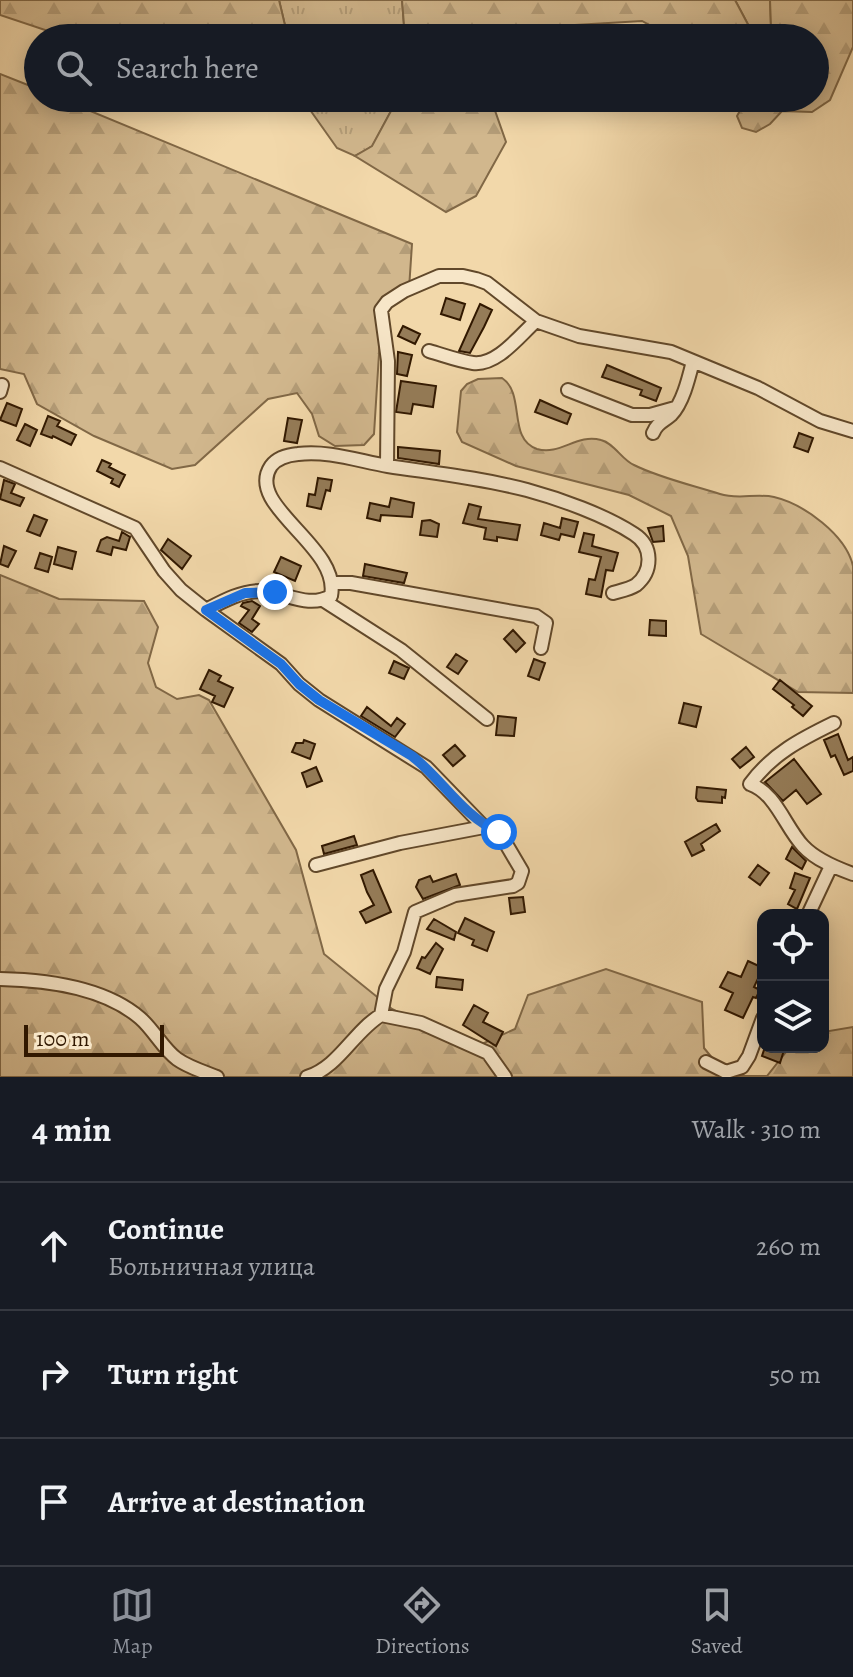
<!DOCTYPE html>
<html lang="en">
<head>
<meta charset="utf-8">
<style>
  :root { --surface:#171b24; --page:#242831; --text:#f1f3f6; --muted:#9ea1a6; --line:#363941; --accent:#8c9099 }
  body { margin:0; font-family:Alegreya,serif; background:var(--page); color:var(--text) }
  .controls { position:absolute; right:24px; bottom:24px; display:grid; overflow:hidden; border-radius:16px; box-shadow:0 4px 20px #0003 }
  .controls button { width:72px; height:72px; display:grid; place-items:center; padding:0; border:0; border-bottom:2px solid var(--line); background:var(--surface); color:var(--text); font:40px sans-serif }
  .scale { position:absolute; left:24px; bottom:20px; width:140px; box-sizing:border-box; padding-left:8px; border:4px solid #311800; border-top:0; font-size:22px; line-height:28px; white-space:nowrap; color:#311800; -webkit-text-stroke:6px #f7e6c8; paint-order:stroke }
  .stop { position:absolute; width:24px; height:24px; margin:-18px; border:6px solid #1a73e8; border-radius:50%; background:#fff }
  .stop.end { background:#1a73e8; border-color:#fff; box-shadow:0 2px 8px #0008 }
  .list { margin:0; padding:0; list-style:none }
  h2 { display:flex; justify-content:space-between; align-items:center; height:104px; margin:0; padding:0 32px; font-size:34px }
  h2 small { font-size:26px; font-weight:400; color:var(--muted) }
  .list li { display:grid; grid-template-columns:52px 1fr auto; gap:24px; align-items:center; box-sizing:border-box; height:128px; padding:0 32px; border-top:2px solid var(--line) }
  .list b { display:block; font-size:30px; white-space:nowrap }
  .list p { margin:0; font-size:26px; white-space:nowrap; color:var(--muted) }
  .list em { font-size:26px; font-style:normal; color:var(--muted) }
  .icon { flex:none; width:44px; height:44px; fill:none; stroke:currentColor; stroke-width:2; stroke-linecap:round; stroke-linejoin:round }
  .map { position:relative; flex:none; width:853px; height:1077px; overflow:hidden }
  .search { position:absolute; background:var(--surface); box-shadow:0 4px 20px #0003; left:24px; right:24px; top:24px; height:88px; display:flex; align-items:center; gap:20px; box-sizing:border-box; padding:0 28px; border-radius:44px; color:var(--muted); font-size:30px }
  .sheet { height:488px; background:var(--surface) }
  nav { display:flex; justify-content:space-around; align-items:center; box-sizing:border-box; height:112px; border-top:2px solid var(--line); background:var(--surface); font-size:22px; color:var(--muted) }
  nav a { display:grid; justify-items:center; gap:4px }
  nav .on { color:var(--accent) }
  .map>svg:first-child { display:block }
  .grass { fill:url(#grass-tufts); stroke:#816846; stroke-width:2 }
  .forest { fill:url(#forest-firs); stroke:#816846; stroke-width:2 }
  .building { fill:#957c58; stroke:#311800; stroke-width:2 }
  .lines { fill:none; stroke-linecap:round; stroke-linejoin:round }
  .minor-casing { stroke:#61482a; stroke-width:16 }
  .minor { stroke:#f7e6c8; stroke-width:12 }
  .route { stroke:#1a73e8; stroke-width:10 }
</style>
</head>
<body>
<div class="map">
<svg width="853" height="1077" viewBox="0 0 853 1077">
  <defs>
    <pattern id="grass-tufts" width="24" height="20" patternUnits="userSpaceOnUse" patternTransform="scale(2)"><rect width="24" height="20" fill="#d1b78d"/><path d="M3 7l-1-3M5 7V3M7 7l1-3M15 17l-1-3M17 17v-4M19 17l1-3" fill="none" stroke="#b49d78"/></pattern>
    <pattern id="forest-firs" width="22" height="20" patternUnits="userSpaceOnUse" patternTransform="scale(2)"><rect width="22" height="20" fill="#d1b78d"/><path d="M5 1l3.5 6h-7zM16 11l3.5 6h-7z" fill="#b49d78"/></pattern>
  </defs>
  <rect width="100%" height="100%" fill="#f2d8aa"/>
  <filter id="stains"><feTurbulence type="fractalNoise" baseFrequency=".0025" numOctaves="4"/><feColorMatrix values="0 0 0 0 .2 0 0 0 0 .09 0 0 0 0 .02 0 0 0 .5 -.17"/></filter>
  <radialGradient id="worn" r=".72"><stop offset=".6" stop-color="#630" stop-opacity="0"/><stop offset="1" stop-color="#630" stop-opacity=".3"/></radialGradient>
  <!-- grass -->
  <path class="grass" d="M279,0h123l3,38h-117z
    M735,0h35l1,27 -6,11 -13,-6z
    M264,98h134l-26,49 -17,9 -18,-8 -29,-41 -29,3 -14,-7z"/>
  <!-- forest -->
  <path class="forest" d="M0,0h279l9,38h-219l-69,-23z
    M402,0h333l17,32 13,6h-112l-2,-12 -9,-5 -84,5 -34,12h-119z
    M770,0h83v47l-23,53 -18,12 -30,-1 -12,13 -14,8 -14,-4 -5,-12 10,-18h68v-60h-50l6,-11z
    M0,74l38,15v9h21l353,146 -3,45 -14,9 -14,24 -7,112 -10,11 -29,1 -16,-10 -7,-22 -15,-21 -29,6 -73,66 -23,4 -78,-33 -57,-32 -13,-30 -24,-5z
    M398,98h96l-2,4 14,40 -30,54 -30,16 -91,-56 17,-10z
    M502,378c24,16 5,61 35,71 23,7 40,-16 64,-9 13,3 21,20 33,25 26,13 58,20 86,29 18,6 36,-1 54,3 30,7 72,38 79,69 0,11 0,25 0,36 0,31 0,61 0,91l-55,-1 -97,-58 -13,-78 -17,-40 -42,-21 -113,-29 -54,-24 -5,-10 4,-41 6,-7 11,-5z
    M0,575l59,24 85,2 14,26 -10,36 8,24 21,12 22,-4 10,5 87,150 28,104 68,55 55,28 35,7 33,-15 13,-34 78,-26 96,33 2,46 23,28h40l23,-29h33v-15l30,-5v50h-853z"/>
  <!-- building -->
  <path class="building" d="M446,298l19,6 -5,16 -19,-6z
    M480,304l12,6 -8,17 -14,26 -11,-2z
    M403,326l17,8 -5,10 -17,-8z
    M398,352l14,3 -5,21 -10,-2z
    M607,365l54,23 -5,13 -16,-6 2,-5 -40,-13z
    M401,381l35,5 -3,21 -20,-3 -2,10 -15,-2z
    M540,400l31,14 -4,10 -32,-12z
    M7,403l15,6 -6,17 -16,-6z
    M48,416l12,5 -3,5 19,9 -5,10 -18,-9 -1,2 -11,-4z
    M288,418l14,2 -5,23 -13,-2z
    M25,424l12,6 -7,16 -13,-6z
    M799,433l14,5 -5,14 -14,-5z
    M398,447l42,4 -1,13 -41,-6z
    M102,460l9,4 -2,3 16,8 -6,12 -8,-4 2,-4 -16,-8z
    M318,478l14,2 -2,11 -4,-1 -5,19 -14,-3 2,-12 6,1z
    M4,480l11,4 -4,9 13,5 -4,8 -20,-7z
    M391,498l23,5 -2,14 -31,-2 -1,6 -13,-3 3,-15 19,4z
    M469,504l12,3 -3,12 42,6 -3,15 -20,-3v4l-13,-2 2,-11 -23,-5z
    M34,515l13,5 -7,16 -13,-5z
    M562,518l16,4 -4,15 -13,-3 -2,6 -18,-5 3,-12 16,5z
    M430,520l9,4 -2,13 -17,-2 2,-14z
    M663,526l1,15 -11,1 -5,-14z
    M122,532l8,5 -4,13 -13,-3 -2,8 -14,-4 4,-11 6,-3 12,4z
    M584,533l10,2 -2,11 26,7 -5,18 -7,-1 -5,27 -15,-3 3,-15 6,1 6,-23 -22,-5z
    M168,539l23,17 -9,13 -21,-19z
    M4,546l12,5 -8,16 -8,-3z
    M58,547l18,5 -4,17 -18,-5z
    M40,553l12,4 -4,15 -13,-4z
    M281,557l20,9 -6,15 -21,-9z
    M365,564l42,9 -3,10 -41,-7z
    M252,601l8,5 -8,13 7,5 -7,8 -13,-9 10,-13 -8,-4 2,-3z
    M650,620l16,1v15l-17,-1z
    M513,630l12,13 -9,9 -12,-13z
    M456,654l11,7 -9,13 -11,-7z
    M534,659l11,4 -6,17 -11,-4z
    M394,661l15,7 -5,11 -15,-6z
    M209,670l12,6 -3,5 15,7 -9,19 -12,-5 3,-6 -15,-7z
    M780,680l32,26 -9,10 -11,-9 2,-2 -21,-16z
    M684,703l17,4 -5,20 -17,-4z
    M367,707l24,19 6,-8 8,6 -10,13 -34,-21z
    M498,716l18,2 -2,18 -18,-1z
    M838,734l10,26 5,-3v14l-9,4 -9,-20 -4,2 -7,-17z
    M304,740l11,4 -5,15 -18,-7 4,-9h7z
    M455,745l10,11 -12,10 -10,-11z
    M746,747l8,10 -14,11 -8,-9z
    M794,759l27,35 -14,10 -11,-14 -13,11 -18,-19z
    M316,767l6,14 -15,6 -5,-14z
    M697,787l29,3 -1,8 -3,-1v6l-24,-2 -2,-3z
    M716,824l4,7 -19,13 3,6 -12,6 -7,-14z
    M354,836l3,9 -33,9 -2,-8z
    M792,847l14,14 -4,8 -16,-10z
    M758,865l11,8 -9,12 -11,-8z
    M373,870l18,42 -25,11 -6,-11 14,-7 -7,-13 -6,-17z
    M795,873l15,5 -13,31 -9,-5 7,-14 -5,-2z
    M456,874l4,11 -37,14 -7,-12 3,-7 11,-4 3,6z
    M523,897l2,15 -14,2 -2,-16z
    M465,918l29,14 -7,19 -15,-6 2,-5 -16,-7z
    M434,919l22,13 -2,8 -27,-11z
    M436,943l7,6 -13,25 -13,-6 5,-11 3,1z
    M748,961l15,7 -9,19 6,3 -4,8 -3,-1 -10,21 -18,-8 8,-17 -13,-6 8,-15 13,5z
    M437,977l26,3 -1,10 -26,-3z
    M474,1005l14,8 -5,9 20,10 -7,14 -33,-21z
    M765,1047l19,3 -4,13 -18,-7z"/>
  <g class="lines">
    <!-- minor casing -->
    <g class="minor-casing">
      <path id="minor" d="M429,351c14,4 30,10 44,12 24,3 47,-28 63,-42
        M568,390l64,25h18l25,-7
        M0,392l2,-7
        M653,433c4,-10 10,-11 18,-18 12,-12 18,-38 22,-54
        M387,465l1,-104 -7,-51 6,-8 17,-11 35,-15h24l13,3 11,4 49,38 43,15 92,16 87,36 62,33 33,10
        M0,468l135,60 29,43 17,19 25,20c17,-9 35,-19 55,-19 25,1 46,18 70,5 10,-50 -87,-90 -60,-130 6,-8 16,-11 27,-12 29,-4 61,7 90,12 46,7 93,12 139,24 33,9 78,25 107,44 19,12 19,37 2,51 -6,4 -16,6 -23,8
        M333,583h18l185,33 10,7 -5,25
        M323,600l78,50 86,69
        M206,610l75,54 18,20 20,16 107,67 58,60 15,5 23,39 -4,12 -5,3 -58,9 -40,17 -11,40 -18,37 -5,26c-28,17 -42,52 -74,62
        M834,723c-33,16 -62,31 -84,61 26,9 35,43 53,62 13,14 33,22 50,28
        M316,865l84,-22 84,-16
        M808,915l23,-49
        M0,979c47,1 104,8 140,39 14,12 23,31 37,41 11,8 27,13 40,18
        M381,1015l40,8 67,30 17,24
        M706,1062l20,10 16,-5 7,-11 14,-38"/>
    </g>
    <!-- minor -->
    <use href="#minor" class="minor"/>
  </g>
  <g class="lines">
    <!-- route -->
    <path class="route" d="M275,592l-30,1 -39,17 75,54 18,20 20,16 93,56c31,24 50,60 87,76"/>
  </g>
  <rect width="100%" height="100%" filter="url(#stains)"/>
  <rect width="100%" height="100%" fill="url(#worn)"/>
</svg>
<div class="controls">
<button><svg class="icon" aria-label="locate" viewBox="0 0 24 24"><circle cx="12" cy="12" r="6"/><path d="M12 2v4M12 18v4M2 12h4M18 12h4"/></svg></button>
<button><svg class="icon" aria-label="layers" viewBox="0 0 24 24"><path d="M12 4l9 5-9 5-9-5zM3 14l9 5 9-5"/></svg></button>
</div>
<div class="scale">100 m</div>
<div class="stop" style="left:499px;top:832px"></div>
<div class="stop end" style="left:275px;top:592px"></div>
<div class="search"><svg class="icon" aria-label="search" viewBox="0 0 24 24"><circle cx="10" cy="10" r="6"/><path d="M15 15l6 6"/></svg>Search here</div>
</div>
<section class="sheet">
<h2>4 min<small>Walk · 310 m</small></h2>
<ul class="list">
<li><svg class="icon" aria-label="ahead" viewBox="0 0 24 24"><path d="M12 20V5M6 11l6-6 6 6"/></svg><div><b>Continue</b><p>Больничная улица</p></div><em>260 m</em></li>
<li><svg class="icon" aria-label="right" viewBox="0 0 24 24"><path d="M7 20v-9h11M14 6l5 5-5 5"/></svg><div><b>Turn right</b></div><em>50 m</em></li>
<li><svg class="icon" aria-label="arrive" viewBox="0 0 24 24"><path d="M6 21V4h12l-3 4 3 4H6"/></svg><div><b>Arrive at destination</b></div></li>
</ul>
</section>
<nav>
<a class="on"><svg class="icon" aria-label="map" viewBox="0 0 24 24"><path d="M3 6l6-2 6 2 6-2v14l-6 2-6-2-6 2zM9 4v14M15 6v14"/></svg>Map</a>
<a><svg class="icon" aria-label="directions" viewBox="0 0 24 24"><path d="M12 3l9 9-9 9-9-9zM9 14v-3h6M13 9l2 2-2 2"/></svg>Directions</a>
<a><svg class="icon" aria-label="saved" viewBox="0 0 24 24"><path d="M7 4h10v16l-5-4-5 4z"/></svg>Saved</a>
</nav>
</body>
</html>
